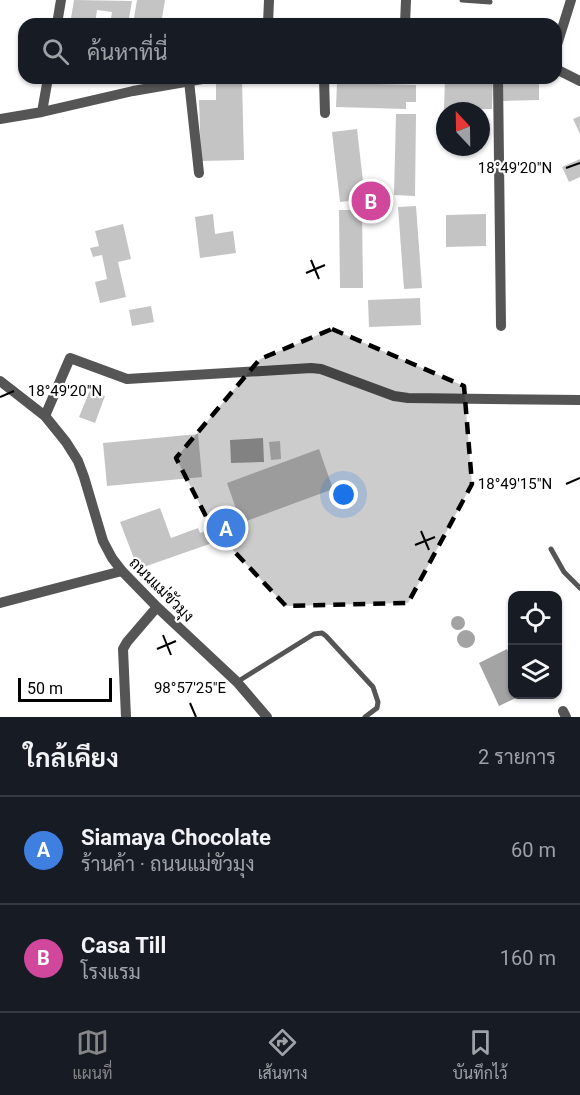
<!DOCTYPE html>
<html lang="th">
<head>
<meta charset="utf-8">
<style>
  :root { --surface:#171b24; --page:#20242c; --text:#f1f3f6; --muted:#9ea1a6; --line:#363941; --accent:#858687 }
  body { margin:0; font-family:Roboto,Sarabun,sans-serif; background:var(--page); color:var(--text) }
  .controls { position:absolute; right:18px; bottom:18px; display:grid; overflow:hidden; border-radius:12px; box-shadow:0 2px 4px #0004 }
  .controls button { width:54px; height:54px; display:grid; place-items:center; padding:0; border:0; border-bottom:2px solid var(--line); background:var(--surface); color:var(--text); font:30px sans-serif }
  .compass { position:absolute; left:436px; top:102px; width:54px; height:54px; border-radius:50%; background:var(--surface); box-shadow:0 2px 4px #0004; rotate:338deg }
  .scale { position:absolute; left:18px; bottom:15px; width:94px; box-sizing:border-box; padding-left:6px; border:3px solid #000; border-top:0; font-size:16px; line-height:21px; white-space:nowrap; color:#000; -webkit-text-stroke:4px #fff; paint-order:stroke }
  .you { position:absolute; left:344px; top:495px; width:21px; height:21px; margin:-15px; border:4px solid #fff; border-radius:50%; background:#1a73e8; box-shadow:0 0 0 9px #1a73e833 }
  .badge { display:grid; place-items:center; width:39px; height:39px; border-radius:50%; background:var(--accent); color:#fff; font-size:20px; font-weight:700 }
  .pin { position:absolute; translate:-50% -50%; border:3px solid #fff; box-shadow:0 2px 6px #0006 }
  .list { margin:0; padding:0; list-style:none }
  h2 { display:flex; justify-content:space-between; align-items:center; height:78px; margin:0; padding:0 24px; font-size:26px }
  h2 small { font-size:20px; font-weight:400; color:var(--muted) }
  .list li { display:grid; grid-template-columns:39px 1fr auto; gap:18px; align-items:center; box-sizing:border-box; height:108px; padding:0 24px; border-top:2px solid var(--line) }
  .list b { display:block; font-size:22px; white-space:nowrap }
  .list p { margin:0; font-size:20px; white-space:nowrap; color:var(--muted) }
  .list em { font-size:20px; font-style:normal; color:var(--muted) }
  .icon { flex:none; width:33px; height:33px; fill:none; stroke:currentColor; stroke-width:2; stroke-linecap:round; stroke-linejoin:round }
  .map { position:relative; flex:none; width:580px; height:717px; overflow:hidden }
  .search { position:absolute; background:var(--surface); box-shadow:0 2px 4px #0004; left:18px; right:18px; top:18px; height:66px; display:flex; align-items:center; gap:15px; box-sizing:border-box; padding:0 21px; border-radius:18px; color:var(--muted); font-size:22px }
  .sheet { height:294px; background:var(--surface) }
  nav { display:flex; justify-content:space-around; align-items:center; box-sizing:border-box; height:84px; border-top:2px solid var(--line); background:var(--surface); font-size:16px; color:var(--muted) }
  nav a { display:grid; justify-items:center; gap:3px }
  nav .on { color:var(--accent) }
  .map>svg:first-child { display:block }
  .water { fill:#a3a3a3 }
  .building { fill:#c4c4c4 }
  .lines { fill:none; stroke-linecap:round; stroke-linejoin:round }
  .service { stroke:#555; stroke-width:5 }
  .minor { stroke:#555; stroke-width:10 }
  .marked { fill:#000; fill-opacity:0.2; stroke:#000; stroke-width:4.5; stroke-dasharray:12 8; stroke-linejoin:round }
  .ticks { fill:none; stroke:#000; stroke-width:2 }
  .labels { text-anchor:middle; stroke-width:4.5; stroke-linejoin:round; paint-order:stroke }
  .street-label { font-size:16px; fill:#000; stroke:#fff }
  .ticks-label { font-size:15px; text-anchor:middle; fill:#000; stroke:#fff; stroke-width:4.5; stroke-linejoin:round; paint-order:stroke }
</style>
</head>
<body>
<div class="map">
<svg width="580" height="717" viewBox="0 0 580 717">
  <rect width="100%" height="100%" fill="#fff"/>
  <!-- water -->
  <path class="water" d="M263,438l1,24 -33,1 -1,-23z
    M451 623a7 7 0 1 1 14 0a7 7 0 1 1-14 0Z
    M457 639a9 9 0 1 1 18 0a9 9 0 1 1-18 0Z
    M507,649l5,13v32l10,1 -23,11 -20,-43z"/>
  <!-- building -->
  <path class="building" d="M74,0l58,1 -4,23h-18l2,-12 -15,-2 -2,14h-25z
    M137,0h28l-4,24h-28z
    M445,78h48l-1,31h-48z
    M503,78h36v22l-36,1z
    M216,81h26l2,79 -43,1 -2,-61h17z
    M337,83l79,2v17h-10v7l-70,-2z
    M396,114h20l-1,82 -21,-1z
    M580,116v18l-7,-15z
    M357,129l8,70 -25,3 -8,-70z
    M580,159v18l-11,5 -7,-15z
    M416,206l6,82 -18,1 -6,-82z
    M339,210h23l1,78h-23z
    M213,214l2,20 18,-3 3,22 -36,5 -5,-41z
    M486,214v32l-40,1v-32z
    M123,224l8,35 -13,3 8,35 -26,6 -5,-21 12,-3 -5,-24 -9,2 -3,-9 9,-2 -4,-15z
    M420,298l1,27 -52,2 -1,-27z
    M151,306l3,16 -22,4 -3,-16z
    M90,390l15,6 -10,27 -16,-6z
    M198,434l4,43 -95,9 -4,-43z
    M280,441l1,18 -10,1 -2,-18z
    M319,449l14,40 -92,34 -14,-40z
    M160,508l11,30 27,-10 2,5 33,-12 5,13 -100,35 -18,-47z"/>
  <g class="lines">
    <!-- service -->
    <path class="service" d="M462,0l28,2
      M551,549l13,23 16,16
      M237,682l77,-48 8,-1 4,3 47,51 5,15 -1,6 -12,9"/>
    <!-- minor -->
    <path class="minor" d="M57,24l4,-24
      M268,24l1,-24
      M405,24l1,-24
      M556,48l15,-48
      M556,69l24,12
      M324,78l1,35
      M498,78l3,248
      M189,81l10,92
      M42,112l6,-34
      M0,119l42,-7 91,-21 75,-13
      M0,381l45,35 21,26 12,19 6,16 19,64 9,17 10,13 35,36 80,75 30,35
      M45,416l25,-58 57,21 184,-11 10,1 73,27 14,2 172,2
      M0,603l122,-32
      M563,711l3,6
      M126,717l-3,-68 4,-7 30,-35"/>
  </g>
  <!-- marked area -->
  <path class="marked" d="M332,329l132,57 8,98 -64,119 -122,3 -74,-78 -36,-70 84,-99z"/>
  <!-- ticks -->
  <path class="ticks" d="M566,168l14,-5M311,260l8,19M306,273l19,-8M0,397l14,-6M566,484l14,-6M421,531l8,19M415,545l20,-8M163,635l8,20M157,649l19,-8M190,703l6,14"/>
  <g class="labels">
    <!-- street labels -->
    <g class="street-label">
      <text transform="translate(162 589) rotate(45)" y="6">ถนนแม่ขัวมุง</text>
    </g>
  </g>
  <g class="ticks-label">
    <text x="515" y="173">18°49'20"N</text>
    <text x="65" y="396">18°49'20"N</text>
    <text x="515" y="489">18°49'15"N</text>
    <text x="190" y="693">98°57'25"E</text>
  </g>
</svg>
<div class="controls">
<button><svg class="icon" aria-label="locate" viewBox="0 0 24 24"><circle cx="12" cy="12" r="6"/><path d="M12 2v4M12 18v4M2 12h4M18 12h4"/></svg></button>
<button><svg class="icon" aria-label="layers" viewBox="0 0 24 24"><path d="M12 4l9 5-9 5-9-5zM3 14l9 5 9-5"/></svg></button>
</div>
<svg class="compass" viewBox="-18 -18 36 36"><path d="M0-13l5 13h-10z" fill="#e53935"/><path d="M0 13l5-13h-10z" fill="#9ea1a6"/></svg>
<div class="scale">50 m</div>
<div class="you"></div>
<div class="pin badge" style="left:226px;top:528px;background:#3f7fe0">A</div>
<div class="pin badge" style="left:371px;top:201px;background:#d1479c">B</div>
<div class="search"><svg class="icon" aria-label="search" viewBox="0 0 24 24"><circle cx="10" cy="10" r="6"/><path d="M15 15l6 6"/></svg>ค้นหาที่นี่</div>
</div>
<section class="sheet">
<h2>ใกล้เคียง<small>2 รายการ</small></h2>
<ul class="list">
<li><span class="badge" style="background:#3f7fe0">A</span><div><b>Siamaya Chocolate</b><p>ร้านค้า · ถนนแม่ขัวมุง</p></div><em>60 m</em></li>
<li><span class="badge" style="background:#d1479c">B</span><div><b>Casa Till</b><p>โรงแรม</p></div><em>160 m</em></li>
</ul>
</section>
<nav>
<a class="on"><svg class="icon" aria-label="map" viewBox="0 0 24 24"><path d="M3 6l6-2 6 2 6-2v14l-6 2-6-2-6 2zM9 4v14M15 6v14"/></svg>แผนที่</a>
<a><svg class="icon" aria-label="directions" viewBox="0 0 24 24"><path d="M12 3l9 9-9 9-9-9zM9 14v-3h6M13 9l2 2-2 2"/></svg>เส้นทาง</a>
<a><svg class="icon" aria-label="saved" viewBox="0 0 24 24"><path d="M7 4h10v16l-5-4-5 4z"/></svg>บันทึกไว้</a>
</nav>
</body>
</html>
